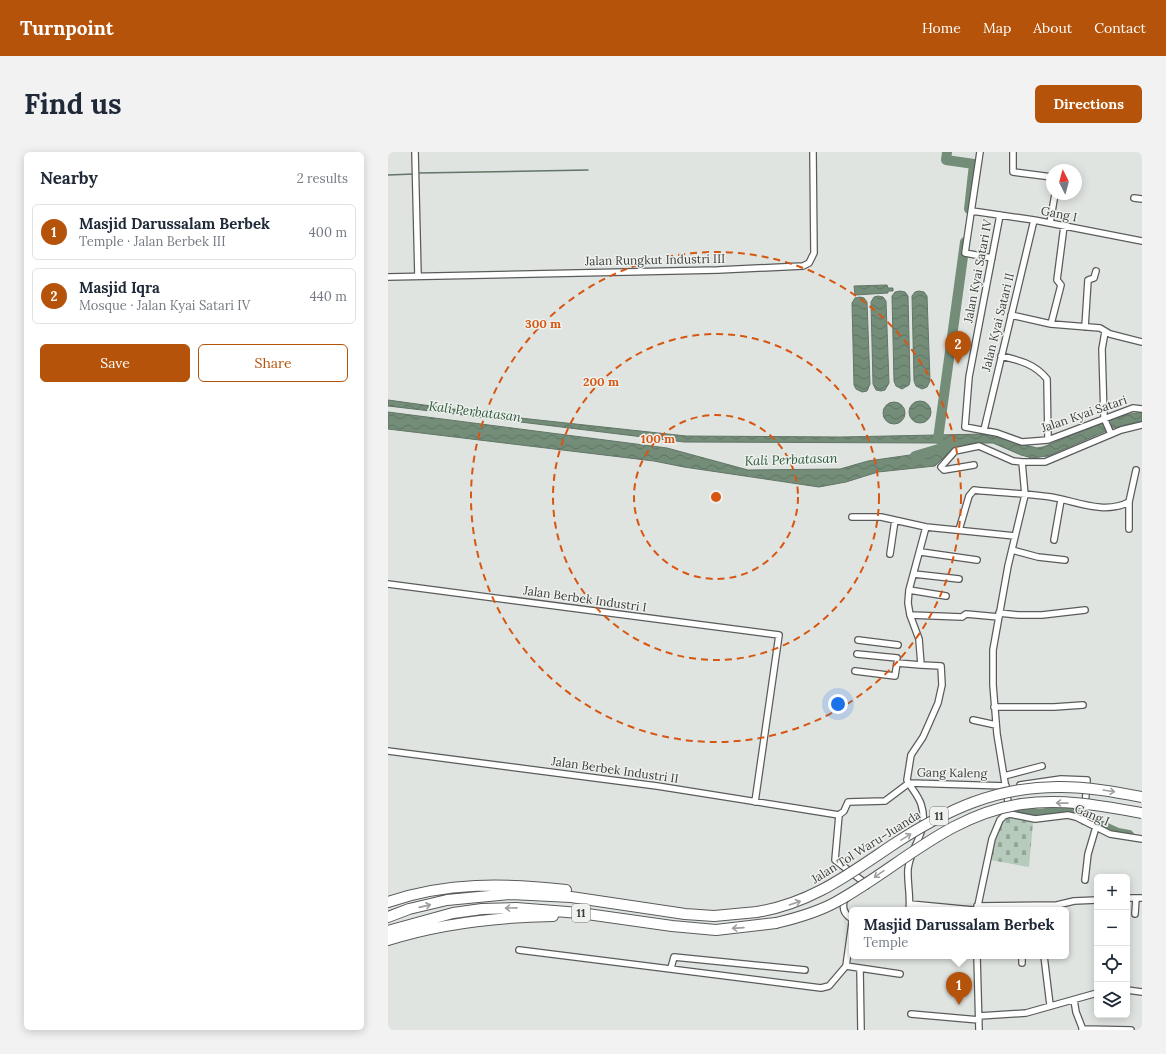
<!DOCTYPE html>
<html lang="en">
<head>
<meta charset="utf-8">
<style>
  :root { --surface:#fff; --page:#f2f2f3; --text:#1f2937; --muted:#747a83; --line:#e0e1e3; --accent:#b45309 }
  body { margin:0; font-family:Lora,serif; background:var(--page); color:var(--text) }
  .controls { position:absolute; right:12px; bottom:12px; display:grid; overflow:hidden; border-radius:6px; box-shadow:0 2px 10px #0003 }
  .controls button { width:36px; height:36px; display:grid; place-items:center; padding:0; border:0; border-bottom:1px solid var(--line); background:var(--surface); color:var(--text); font:20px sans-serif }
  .compass { position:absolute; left:658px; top:12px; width:36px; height:36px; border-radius:50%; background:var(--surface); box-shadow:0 2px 10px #0003; rotate:354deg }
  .you { position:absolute; left:450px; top:552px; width:14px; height:14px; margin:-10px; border:3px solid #fff; border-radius:50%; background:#1a73e8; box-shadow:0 0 0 6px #1a73e833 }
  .badge { display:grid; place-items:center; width:26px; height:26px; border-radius:50%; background:var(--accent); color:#fff; font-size:13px; font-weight:700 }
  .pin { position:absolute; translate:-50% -33px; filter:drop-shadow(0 1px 2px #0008) }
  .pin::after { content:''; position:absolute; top:21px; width:14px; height:12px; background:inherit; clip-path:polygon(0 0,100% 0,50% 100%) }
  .popup { position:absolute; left:461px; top:755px; width:220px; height:52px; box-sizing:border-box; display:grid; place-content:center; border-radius:6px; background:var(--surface); filter:drop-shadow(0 1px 3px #0005); font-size:13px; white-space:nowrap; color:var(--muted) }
  .popup b { font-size:15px; color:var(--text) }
  .popup::after { content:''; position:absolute; left:50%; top:100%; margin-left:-8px; border:8px solid transparent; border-top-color:var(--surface) }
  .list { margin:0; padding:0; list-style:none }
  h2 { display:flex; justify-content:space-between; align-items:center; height:52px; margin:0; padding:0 16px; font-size:17px }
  h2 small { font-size:13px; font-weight:400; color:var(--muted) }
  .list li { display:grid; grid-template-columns:26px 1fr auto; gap:12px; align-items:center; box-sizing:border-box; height:56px; margin:0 8px 8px; padding:0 8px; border:1px solid var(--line); border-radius:6px }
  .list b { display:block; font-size:15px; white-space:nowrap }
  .list p { margin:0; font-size:13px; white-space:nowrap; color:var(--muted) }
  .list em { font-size:13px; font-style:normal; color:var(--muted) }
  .actions { display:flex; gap:8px; padding:12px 16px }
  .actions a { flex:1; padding:9px 0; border:1px solid var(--accent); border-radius:6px; text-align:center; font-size:14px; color:var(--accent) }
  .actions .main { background:var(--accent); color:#fff }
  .icon { flex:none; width:22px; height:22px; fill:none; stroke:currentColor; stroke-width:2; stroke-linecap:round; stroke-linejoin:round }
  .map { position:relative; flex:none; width:754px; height:878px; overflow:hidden; border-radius:6px }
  header { display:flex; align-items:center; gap:24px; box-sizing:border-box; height:56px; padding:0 20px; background:var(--accent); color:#fff }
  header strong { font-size:19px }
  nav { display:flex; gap:22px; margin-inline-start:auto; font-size:14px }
  .intro { display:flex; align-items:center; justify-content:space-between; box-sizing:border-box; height:96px; padding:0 24px }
  h1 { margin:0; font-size:28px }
  .button { padding:10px 18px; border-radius:6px; background:var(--accent); color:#fff; font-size:14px; font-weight:700 }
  main { display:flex; gap:24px; padding:0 24px }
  aside { flex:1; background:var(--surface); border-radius:6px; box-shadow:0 2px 10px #0003 }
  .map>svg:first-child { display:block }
  .cemetery { fill:url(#cemetery-stones) }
  .water { fill:url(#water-waves); stroke:#627566 }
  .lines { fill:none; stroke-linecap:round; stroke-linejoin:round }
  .stream { stroke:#627566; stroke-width:1.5 }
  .river { stroke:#738d79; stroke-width:10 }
  .minor-casing { stroke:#595c5a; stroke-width:8 }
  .motorway-casing { stroke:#595c5a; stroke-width:12 }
  .minor { stroke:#fff; stroke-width:5.5 }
  .motorway { stroke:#fff; stroke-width:10 }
  .motorway-bridge-casing { stroke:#595c5a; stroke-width:12; stroke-linecap:butt }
  .motorway-bridge { stroke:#fff; stroke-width:10 }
  .oneway { stroke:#9d9e9d }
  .ring { fill:none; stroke:#d75611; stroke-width:2; stroke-dasharray:7 5 }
  .labels { text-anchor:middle; stroke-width:3; stroke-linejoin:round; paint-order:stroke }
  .shield { fill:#eef1ee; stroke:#717271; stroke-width:1 }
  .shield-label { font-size:11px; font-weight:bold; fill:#3b3c3b }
  .street-label { font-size:12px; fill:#3b3c3b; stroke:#eef1ee }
  .water-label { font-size:13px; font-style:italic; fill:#295839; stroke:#eef1ee }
  .centre { fill:#d75611; stroke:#eef1ee; stroke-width:2 }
  .ring-label { font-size:12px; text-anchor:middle; font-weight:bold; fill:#d75611; stroke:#eef1ee; stroke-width:3; stroke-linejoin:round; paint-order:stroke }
</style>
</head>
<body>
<header>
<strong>Turnpoint</strong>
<nav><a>Home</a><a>Map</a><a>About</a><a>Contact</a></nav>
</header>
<div class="intro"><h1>Find us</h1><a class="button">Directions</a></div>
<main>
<aside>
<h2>Nearby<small>2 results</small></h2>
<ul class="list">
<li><span class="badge">1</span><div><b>Masjid Darussalam Berbek</b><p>Temple · Jalan Berbek III</p></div><em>400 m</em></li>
<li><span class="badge">2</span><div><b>Masjid Iqra</b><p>Mosque · Jalan Kyai Satari IV</p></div><em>440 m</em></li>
</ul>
<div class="actions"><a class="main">Save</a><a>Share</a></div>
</aside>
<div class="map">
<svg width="754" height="878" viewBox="0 0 754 878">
  <defs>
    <pattern id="cemetery-stones" width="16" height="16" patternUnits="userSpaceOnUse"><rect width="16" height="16" fill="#b6cbbb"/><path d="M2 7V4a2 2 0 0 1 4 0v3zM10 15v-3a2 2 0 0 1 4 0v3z" fill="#95a699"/></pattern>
    <pattern id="water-waves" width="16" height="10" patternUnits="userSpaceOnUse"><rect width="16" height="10" fill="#738d79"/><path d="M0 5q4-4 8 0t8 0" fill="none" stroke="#607464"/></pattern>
  </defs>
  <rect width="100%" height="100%" fill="#e0e4e1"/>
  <!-- cemetery -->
  <path class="cemetery" d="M622,665l23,6 -4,44 -39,-7 6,-30 8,-12z"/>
  <!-- water -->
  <path class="water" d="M499,133l1,3h5v3h-5v2l-33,2 -1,-9z
    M512,139l5,1 3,4 2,85 -1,4 -7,4 -6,-3 -2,-5 -2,-85 3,-4z
    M531,139l5,1 3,4 3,85 -3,6 -5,2 -6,-3 -2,-5 -2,-85 3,-4z
    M490,144l5,1 3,4 3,82 -4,7 -4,1 -5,-1 -3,-6 -2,-82 3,-5z
    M472,145l4,1 3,4 3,82 -3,7 -5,1 -6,-3 -2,-4 -2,-82 3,-5z
    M0,248l123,17 175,19 155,1 142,-3 54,14 6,-1c19,-7 83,-37 99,-34v8l-29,7 -65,28 -16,2 -11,-3 -28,-12h-15l-11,1 -20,10 -12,12 -57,6 -32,10 -27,5 -135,-20 -30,-6 -266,-32v-17l279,36 81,22 92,-1 28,-8 70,-10 1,-8 -255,-1 -262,-32 -34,-4z
    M521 260a11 11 0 1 1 22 0a11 11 0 1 1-22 0Z
    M495 261a11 11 0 1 1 22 0a11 11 0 1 1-22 0Z"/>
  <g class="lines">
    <!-- stream -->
    <path class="stream" d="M30,21l170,-3
      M0,23l26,-1"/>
    <!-- river -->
    <path class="river" d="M559,0l-1,8 28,4 -5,45
      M550,287l27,-197
      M527,304l37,-11
      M634,660l18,2 27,-4 51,23 11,2"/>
    <!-- minor casing -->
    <g class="minor-casing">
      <path id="minor" d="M27,0l3,124
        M592,0l-15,101 27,5
        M625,0v20l39,5
        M746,46l8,1
        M584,59l62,9 108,21
        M612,63l-31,162 -4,50 32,6 25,9 26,-2 85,-32 9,1
        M662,71l5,-29
        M0,125l330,-7 85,-4 6,-3 5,-10 -1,-101
        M623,163l40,9 49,4 10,6 32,8
        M663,172l10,-39 -4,-5 7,-54
        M697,175l3,-47 6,-2 2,-7
        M717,180l-3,17 2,69 7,16
        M613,204c18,4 34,8 46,23l1,61
        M596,278l50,-210
        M586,313l-30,5 -3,-3 14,-16 24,-5 34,15 9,1h23l76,-32 21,-5
        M464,365h29l45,10 89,9
        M741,377v-27
        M571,378l10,-34 5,-6c25,3 51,3 77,7 25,4 53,18 78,5l7,-32
        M666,388l7,-40
        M624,398l26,7 27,3
        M533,400l56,8
        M502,402l5,-34
        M526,422l45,5
        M0,432l391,51 -24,167
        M521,438l37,6
        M611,461l20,2h23l43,-5
        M522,463l52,2 4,-3 33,3
        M470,488l40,5
        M469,502l40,4
        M467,519l40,5 2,-13 24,2
        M606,555h60l29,-2
        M585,568l23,5
        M0,599l269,35 182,29
        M616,624l38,-10
        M632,633l41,-6 26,1 -3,41
        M622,662l-13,-80 -4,-49v-35l15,-84 17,-71 -3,-33
        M451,663l5,-4 4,-9 37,-1 24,-18 97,3
        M451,663l-4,45 30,23 1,3
        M697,728l3,-26 8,-27
        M459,746l-3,3c-2,8 1,14 8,18
        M739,746h15
        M522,752l63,6
        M589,754l80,-1 17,-4 23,-1
        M521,758c2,-14 -2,-27 -1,-41 3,-25 22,-37 13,-65 -3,-9 -10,-16 -14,-24l4,-25 12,-18 15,-34 4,-18 -1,-19 -20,-1 -2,-26 -9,-24 -2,-12 1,-13 17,-63
        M589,758l15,-71 8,-19 4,-4 6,-2 25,5 33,-4 8,2 34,17 32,5
        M747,762l1,-16
        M131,798l302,38 8,-2 17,-20
        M589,804l2,74
        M656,804l6,49
        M634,811v-7
        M458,814l54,8
        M458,814l6,-43
        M283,816l3,-11 131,13
        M472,817l1,61
        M739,838l15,2
        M686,848l2,12 7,18
        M523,862l68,6
        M591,864l47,-3 71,-20
        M694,877l49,1"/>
    </g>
    <!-- motorway casing -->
    <g class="motorway-casing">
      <path id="motorway" d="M0,750c58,-20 117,-19 178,-12
        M0,765l21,-8 38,-9 64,-6 60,3 114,17 29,2 43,-4
        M0,779l65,-18 29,-4 34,-1 64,5 92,13 44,4 60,-7
        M0,788c54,-17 108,-23 165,-24"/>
    </g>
    <!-- minor -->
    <use href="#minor" class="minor"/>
    <!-- motorway -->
    <use href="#motorway" class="motorway"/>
    <!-- motorway-bridge casing -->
    <g class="motorway-bridge-casing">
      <path id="motorway-bridge" d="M369,760c55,-9 92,-38 137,-68 52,-34 103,-58 167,-57 27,0 54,5 81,10
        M388,771c21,-5 42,-11 60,-21 62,-34 113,-88 186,-98 40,-6 81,2 120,9"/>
    </g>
    <!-- motorway-bridge -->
    <use href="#motorway-bridge" class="motorway-bridge"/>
  </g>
  <!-- one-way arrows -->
  <defs><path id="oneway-shaft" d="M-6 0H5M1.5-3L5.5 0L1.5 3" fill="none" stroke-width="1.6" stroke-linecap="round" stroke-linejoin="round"/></defs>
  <g class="oneway">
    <use href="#oneway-shaft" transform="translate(721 639) rotate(9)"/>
    <use href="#oneway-shaft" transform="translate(674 651) rotate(-179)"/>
    <use href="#oneway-shaft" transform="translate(518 685) rotate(-32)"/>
    <use href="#oneway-shaft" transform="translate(491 722) rotate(145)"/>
    <use href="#oneway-shaft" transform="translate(407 751) rotate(-19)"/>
    <use href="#oneway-shaft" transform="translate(37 754) rotate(-13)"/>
    <use href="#oneway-shaft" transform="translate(123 756) rotate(179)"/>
    <use href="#oneway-shaft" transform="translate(350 776) rotate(176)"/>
  </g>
  <!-- distance rings -->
  <g class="ring">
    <circle cx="328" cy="345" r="82"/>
    <circle cx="328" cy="345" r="163"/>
    <circle cx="328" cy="345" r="245"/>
  </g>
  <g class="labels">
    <!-- shield labels -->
    <g class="shield">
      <rect x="542" y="655" width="18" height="18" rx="3"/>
      <rect x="184" y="752" width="18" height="18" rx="3"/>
    </g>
    <g class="shield-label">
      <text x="551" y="668">11</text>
      <text x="193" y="765">11</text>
    </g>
    <!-- street labels -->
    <g class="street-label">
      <text transform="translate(671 62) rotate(11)" y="4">Gang I</text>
      <text transform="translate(267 108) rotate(-1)" y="4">Jalan Rungkut Industri III</text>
      <text transform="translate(590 119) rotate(-79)" y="4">Jalan Kyai Satari IV</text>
      <text transform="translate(610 170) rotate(-76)" y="4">Jalan Kyai Satari II</text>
      <text transform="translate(696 262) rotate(-19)" y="4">Jalan Kyai Satari</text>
      <text transform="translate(197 447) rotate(8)" y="4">Jalan Berbek Industri I</text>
      <text transform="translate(227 618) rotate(8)" y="4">Jalan Berbek Industri II</text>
      <text transform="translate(564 621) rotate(1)" y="4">Gang Kaleng</text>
      <text transform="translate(704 663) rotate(23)" y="4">Gang I</text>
      <text transform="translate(478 695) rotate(-32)" y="4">Jalan Tol Waru–Juanda</text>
    </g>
    <!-- water labels -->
    <g class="water-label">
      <text transform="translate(87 259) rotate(7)" y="5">Kali Perbatasan</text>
      <text transform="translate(403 307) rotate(-2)" y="5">Kali Perbatasan</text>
    </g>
  </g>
  <circle cx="328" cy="345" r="6" class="centre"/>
  <g class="ring-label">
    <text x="155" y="176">300 m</text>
    <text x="213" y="234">200 m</text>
    <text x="270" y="291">100 m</text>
  </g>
</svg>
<div class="controls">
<button>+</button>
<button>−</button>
<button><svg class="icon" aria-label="locate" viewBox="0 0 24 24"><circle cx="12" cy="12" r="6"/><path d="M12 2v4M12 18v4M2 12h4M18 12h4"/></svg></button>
<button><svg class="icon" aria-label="layers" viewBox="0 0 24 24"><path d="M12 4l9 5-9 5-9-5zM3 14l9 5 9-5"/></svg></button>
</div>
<svg class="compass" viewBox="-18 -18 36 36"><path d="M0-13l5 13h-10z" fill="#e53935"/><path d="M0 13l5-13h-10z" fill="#747a83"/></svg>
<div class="you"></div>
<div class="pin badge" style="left:571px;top:853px">1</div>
<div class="popup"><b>Masjid Darussalam Berbek</b>Temple</div>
<div class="pin badge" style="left:570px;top:212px">2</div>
</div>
</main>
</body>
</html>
